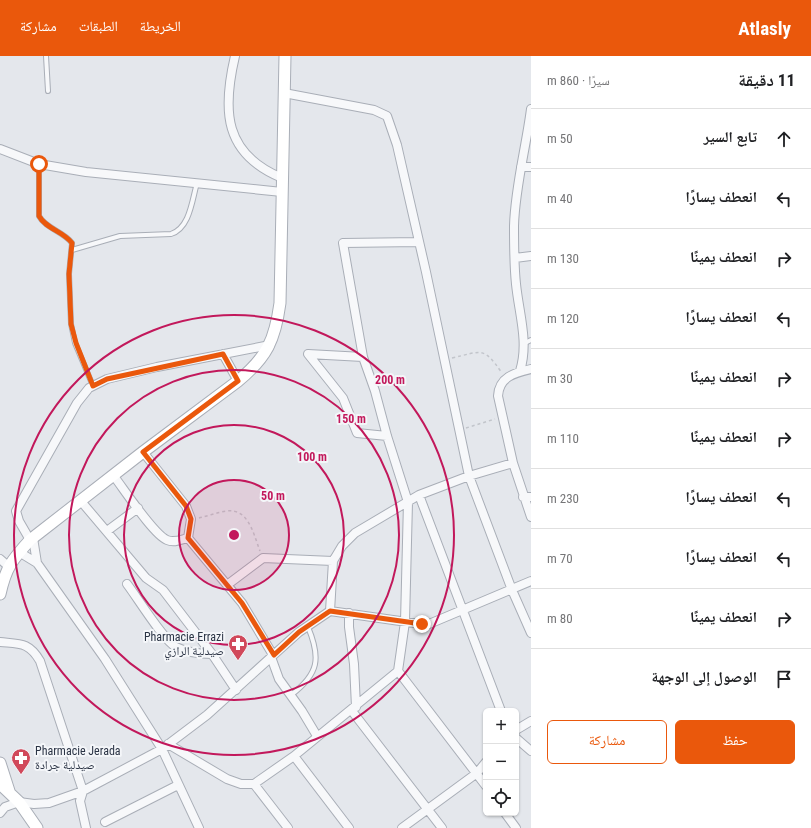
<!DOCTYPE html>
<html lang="ar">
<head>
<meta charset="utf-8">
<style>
  :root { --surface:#fff; --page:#f2f2f2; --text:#202124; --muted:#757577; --line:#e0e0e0; --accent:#ea580c }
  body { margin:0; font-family:"Roboto Condensed","Noto Naskh Arabic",sans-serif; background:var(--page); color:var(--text); direction:rtl }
  .controls { position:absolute; right:12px; bottom:12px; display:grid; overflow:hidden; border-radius:6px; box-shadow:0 1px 3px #0004 }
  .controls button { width:36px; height:36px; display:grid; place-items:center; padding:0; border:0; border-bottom:1px solid var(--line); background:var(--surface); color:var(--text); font:20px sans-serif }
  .stop { position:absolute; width:12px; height:12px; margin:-9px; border:3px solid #ea580c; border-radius:50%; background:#fff }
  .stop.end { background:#ea580c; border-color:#fff; box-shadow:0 1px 4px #0008 }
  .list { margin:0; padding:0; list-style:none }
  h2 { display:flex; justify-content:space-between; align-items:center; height:52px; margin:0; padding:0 16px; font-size:17px }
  h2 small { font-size:13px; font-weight:400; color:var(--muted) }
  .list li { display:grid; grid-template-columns:26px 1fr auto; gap:12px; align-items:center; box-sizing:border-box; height:60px; padding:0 16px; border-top:1px solid var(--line) }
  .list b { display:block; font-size:15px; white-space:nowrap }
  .list em { font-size:13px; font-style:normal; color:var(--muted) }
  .actions { display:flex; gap:8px; padding:12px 16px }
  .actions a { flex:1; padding:9px 0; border:1px solid var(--accent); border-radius:6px; text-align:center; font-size:14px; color:var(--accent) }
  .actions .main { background:var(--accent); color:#fff }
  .icon { flex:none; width:22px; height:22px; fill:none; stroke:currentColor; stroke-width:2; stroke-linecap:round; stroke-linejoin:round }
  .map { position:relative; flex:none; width:531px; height:772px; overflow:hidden; direction:ltr }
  header { display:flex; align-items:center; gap:24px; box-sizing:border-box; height:56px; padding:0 20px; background:var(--accent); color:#fff }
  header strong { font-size:19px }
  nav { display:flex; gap:22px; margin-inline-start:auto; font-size:14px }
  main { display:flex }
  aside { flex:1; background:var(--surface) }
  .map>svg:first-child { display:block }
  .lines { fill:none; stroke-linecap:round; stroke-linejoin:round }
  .lane-casing { stroke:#a9aeb7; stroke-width:6 }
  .street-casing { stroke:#a9aeb7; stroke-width:10 }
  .secondary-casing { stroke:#a9aeb7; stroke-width:13 }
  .path { stroke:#c2c5cb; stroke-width:1.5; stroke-dasharray:3 3; stroke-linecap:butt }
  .lane { stroke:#f7f8fa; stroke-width:4 }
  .street { stroke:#f7f8fa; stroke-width:8 }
  .secondary { stroke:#fff; stroke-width:11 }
  .route { stroke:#ea580c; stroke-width:5 }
  .ring { fill:none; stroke:#c2185b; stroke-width:2 }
  .labels { text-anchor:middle; stroke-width:4; stroke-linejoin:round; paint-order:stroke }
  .poi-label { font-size:12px; fill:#2b3445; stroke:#f4f6f9; text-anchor:end }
  .centre { fill:#c2185b; stroke:#f4f6f9; stroke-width:2 }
  .ring-label { font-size:12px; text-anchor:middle; font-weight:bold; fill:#c2185b; stroke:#f4f6f9; stroke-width:4; stroke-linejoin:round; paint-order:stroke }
</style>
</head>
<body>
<header>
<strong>Atlasly</strong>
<nav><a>الخريطة</a><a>الطبقات</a><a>مشاركة</a></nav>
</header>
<main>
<aside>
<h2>11 دقيقة<small>سيرًا · 860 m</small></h2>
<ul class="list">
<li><svg class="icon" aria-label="ahead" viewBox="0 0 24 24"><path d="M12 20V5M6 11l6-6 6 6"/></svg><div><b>تابع السير</b></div><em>50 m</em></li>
<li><svg class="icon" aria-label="left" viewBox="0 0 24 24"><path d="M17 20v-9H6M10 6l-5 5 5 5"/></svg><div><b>انعطف يسارًا</b></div><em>40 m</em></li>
<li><svg class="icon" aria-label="right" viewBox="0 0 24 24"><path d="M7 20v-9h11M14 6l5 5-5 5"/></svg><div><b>انعطف يمينًا</b></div><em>130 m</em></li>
<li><svg class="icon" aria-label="left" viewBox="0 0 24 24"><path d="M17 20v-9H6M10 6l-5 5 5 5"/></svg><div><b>انعطف يسارًا</b></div><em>120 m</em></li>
<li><svg class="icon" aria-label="right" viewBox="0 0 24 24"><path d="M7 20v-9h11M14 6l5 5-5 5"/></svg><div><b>انعطف يمينًا</b></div><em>30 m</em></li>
<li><svg class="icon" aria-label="right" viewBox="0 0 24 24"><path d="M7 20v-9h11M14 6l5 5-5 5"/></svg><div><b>انعطف يمينًا</b></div><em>110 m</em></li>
<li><svg class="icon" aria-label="left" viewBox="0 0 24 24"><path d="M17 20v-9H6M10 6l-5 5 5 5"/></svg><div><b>انعطف يسارًا</b></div><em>230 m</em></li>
<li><svg class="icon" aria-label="left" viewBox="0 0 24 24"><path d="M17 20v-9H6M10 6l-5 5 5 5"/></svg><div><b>انعطف يسارًا</b></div><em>70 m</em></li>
<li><svg class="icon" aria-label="right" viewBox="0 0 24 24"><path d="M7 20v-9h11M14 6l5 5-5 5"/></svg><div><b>انعطف يمينًا</b></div><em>80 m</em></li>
<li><svg class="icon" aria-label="arrive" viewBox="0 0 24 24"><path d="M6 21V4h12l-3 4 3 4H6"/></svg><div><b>الوصول إلى الوجهة</b></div></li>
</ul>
<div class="actions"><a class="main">حفظ</a><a>مشاركة</a></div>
</aside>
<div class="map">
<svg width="531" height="772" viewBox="0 0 531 772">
  <rect width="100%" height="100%" fill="#e4e7ec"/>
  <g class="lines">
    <!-- lane casing -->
    <g class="lane-casing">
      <path id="lane" d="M46,0l2,35
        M39,108v52c7,13 24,15 33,27l-3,31 2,50 4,19 18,43
        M72,194l48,-14 51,-2c19,-6 21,-34 26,-51
        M525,287l6,-3
        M291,639c28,-21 30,-37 17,-68"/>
    </g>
    <!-- street casing -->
    <g class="street-casing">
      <path id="street" d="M235,0c-13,55 -11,98 47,122
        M284,37l90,17 13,6 10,29 29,127 43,204 43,114 19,43
        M0,93l39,15 47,8 196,20
        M521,111h10
        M515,202l16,-2
        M223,298l15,27
        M363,301l-55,-3 35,44 14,35 30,3
        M531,313c-17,4 -32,8 -33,27l15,67 18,54
        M520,315c9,-29 -1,-57 -4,-87 -2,-19 -2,-39 -2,-58 1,-39 12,-78 17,-117
        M143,396l43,54 5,13 -3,19
        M113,419c11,14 40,59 54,65 7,3 13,0 21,-2
        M419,439l82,216
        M523,441h8
        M80,444l66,78 17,12 49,64 24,36
        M107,475l31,-23
        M33,482l4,25
        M188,482l54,65 31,52
        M30,484l-11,-19 -3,-10 61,-108 12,-15 18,-9 50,-12 113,-22
        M19,496l18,11 68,96 57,90 37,79
        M0,503l8,7
        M127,528c10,13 37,57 49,63 12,6 24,7 36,7
        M227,529l36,-27 70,3
        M330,555l84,12 15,1 102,-43
        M349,557v14l5,37 2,43
        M0,586c20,2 29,0 40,19l43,130 -3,10 6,27
        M271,601l8,22 23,32 15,25
        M398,615l88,115
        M352,655l90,117
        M516,674l15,-9
        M516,682l15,13
        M168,688l59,35 14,5h13l40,-28 104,-85 7,-49 3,-120 -21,-66 -12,-45 -12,-34 -20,-114 76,-1
        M294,700l55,72
        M254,728l34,44
        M0,757l5,-6 14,-5 15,2 15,-1 34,-12 79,-42 45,-34 92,-83 31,-21 3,-50 9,-15 13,-13 64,-38 50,-19 44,-13
        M505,757l11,15
        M105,766l73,-37
        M402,772l75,-55 9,-11"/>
    </g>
    <!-- secondary casing -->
    <g class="secondary-casing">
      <path id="secondary" d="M0,538c6,-27 12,-34 30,-54l113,-88 95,-71c29,-24 37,-41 42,-78l5,-247
        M0,707l9,28
        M0,728l19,18 18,26"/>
    </g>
    <!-- path -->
    <path class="path" d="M452,302c31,-7 31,-12 50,15
      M466,372l29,-9
      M199,462c9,-2 19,-6 28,-7 22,-3 27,25 33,40"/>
    <!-- lane -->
    <use href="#lane" class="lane"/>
    <!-- street -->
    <use href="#street" class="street"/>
    <!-- secondary -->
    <use href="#secondary" class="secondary"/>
  </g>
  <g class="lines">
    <!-- route -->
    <path class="route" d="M39,108v52c7,13 24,15 33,27l-3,31 2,50 5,19 17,43 14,-7 116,-25 15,27 -95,71 43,54 5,13 -3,19 54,65 32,52 25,-23 31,-21 92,13"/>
  </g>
  <!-- distance rings -->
  <circle cx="234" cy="479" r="55" fill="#c2185b" fill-opacity=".12"/>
  <g class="ring">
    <circle cx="234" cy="479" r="55"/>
    <circle cx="234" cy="479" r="110"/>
    <circle cx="234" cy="479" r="165"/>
    <circle cx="234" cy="479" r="220"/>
  </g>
  <!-- icons -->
  <defs>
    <g id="pharmacy-pin" transform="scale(1)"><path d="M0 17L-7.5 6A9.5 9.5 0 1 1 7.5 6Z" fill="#d1495b" stroke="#f4f6f9"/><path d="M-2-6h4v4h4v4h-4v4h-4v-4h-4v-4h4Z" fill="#fff"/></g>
  </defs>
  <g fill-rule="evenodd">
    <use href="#pharmacy-pin" x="238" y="588"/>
    <use href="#pharmacy-pin" x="21" y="702"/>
  </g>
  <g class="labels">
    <!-- poi labels -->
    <g class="poi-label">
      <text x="224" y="585">Pharmacie Errazi<tspan x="224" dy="14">صيدلية الرازي</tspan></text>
      <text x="35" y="699" text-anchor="start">Pharmacie Jerada<tspan x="35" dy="14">صيدلية جرادة</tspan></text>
    </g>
  </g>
  <circle cx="234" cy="479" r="6" class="centre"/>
  <g class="ring-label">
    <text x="390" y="328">200 m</text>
    <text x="351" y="367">150 m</text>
    <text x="312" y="405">100 m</text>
    <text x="273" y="444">50 m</text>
  </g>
</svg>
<div class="controls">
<button>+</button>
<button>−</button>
<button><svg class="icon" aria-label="locate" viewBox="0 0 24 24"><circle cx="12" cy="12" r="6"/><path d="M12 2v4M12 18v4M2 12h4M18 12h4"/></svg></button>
</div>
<div class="stop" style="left:39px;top:108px"></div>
<div class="stop end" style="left:422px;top:568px"></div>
</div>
</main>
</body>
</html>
